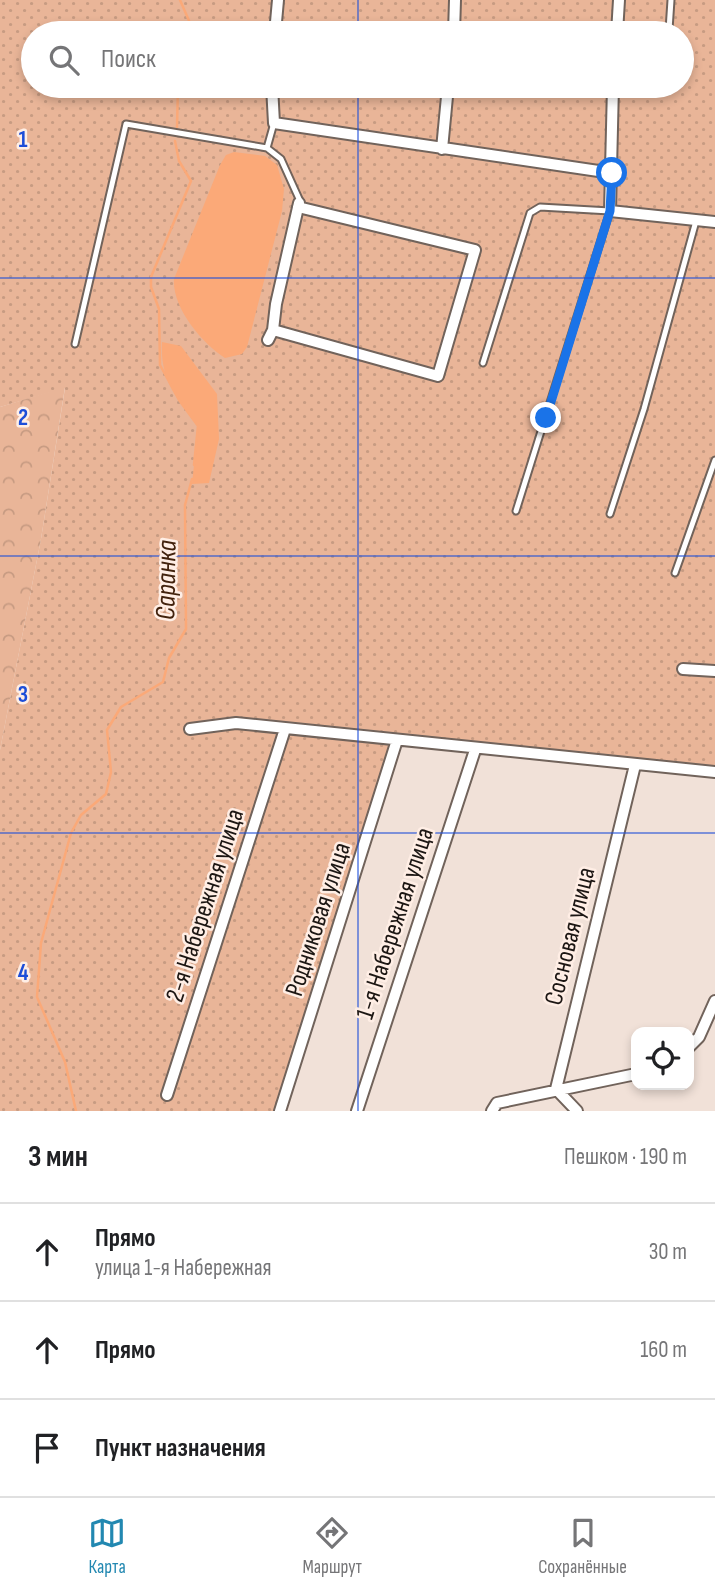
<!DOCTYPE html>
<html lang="ru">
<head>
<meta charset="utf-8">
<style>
  :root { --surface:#fff; --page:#f6f6f6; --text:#202124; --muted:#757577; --line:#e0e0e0; --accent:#2288b1 }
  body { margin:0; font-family:"Sofia Sans Condensed",sans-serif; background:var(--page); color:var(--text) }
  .controls { position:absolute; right:21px; bottom:21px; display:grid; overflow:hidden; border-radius:14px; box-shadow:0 4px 10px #0003 }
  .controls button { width:63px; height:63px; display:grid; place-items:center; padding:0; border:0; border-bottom:2px solid var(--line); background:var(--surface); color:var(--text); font:35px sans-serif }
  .stop { position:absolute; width:21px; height:21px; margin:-16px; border:5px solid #1a73e8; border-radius:50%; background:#fff }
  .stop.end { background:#1a73e8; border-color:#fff; box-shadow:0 2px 7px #0008 }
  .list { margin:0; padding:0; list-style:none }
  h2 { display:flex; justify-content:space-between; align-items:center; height:91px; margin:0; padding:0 28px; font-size:30px }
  h2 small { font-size:23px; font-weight:400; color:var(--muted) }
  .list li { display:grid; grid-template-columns:46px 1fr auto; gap:21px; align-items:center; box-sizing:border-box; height:98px; padding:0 28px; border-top:2px solid var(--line) }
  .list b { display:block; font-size:26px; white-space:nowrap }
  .list p { margin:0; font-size:23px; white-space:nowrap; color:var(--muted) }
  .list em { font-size:23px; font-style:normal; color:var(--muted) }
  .icon { flex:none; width:38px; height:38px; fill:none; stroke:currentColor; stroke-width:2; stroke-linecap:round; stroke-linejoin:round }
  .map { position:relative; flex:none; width:715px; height:1111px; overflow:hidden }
  .search { position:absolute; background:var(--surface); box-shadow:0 4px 10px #0003; left:21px; right:21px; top:21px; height:77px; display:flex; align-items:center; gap:18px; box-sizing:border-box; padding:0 24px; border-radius:38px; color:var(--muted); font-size:26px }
  .sheet { height:385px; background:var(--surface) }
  nav { display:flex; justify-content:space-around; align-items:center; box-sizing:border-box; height:98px; border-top:2px solid var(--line); background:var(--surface); font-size:19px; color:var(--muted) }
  nav a { display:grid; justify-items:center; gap:4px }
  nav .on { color:var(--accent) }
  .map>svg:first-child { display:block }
  .grass { fill:url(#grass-dots); fill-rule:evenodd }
  .forest { fill:url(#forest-crowns) }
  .water { fill:#fba978 }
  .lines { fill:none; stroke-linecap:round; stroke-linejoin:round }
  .stream { stroke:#fba978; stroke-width:2.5 }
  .service-casing { stroke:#71635b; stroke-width:9 }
  .minor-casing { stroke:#71635b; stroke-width:14 }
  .service { stroke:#fff; stroke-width:5 }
  .minor { stroke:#fff; stroke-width:10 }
  .route { stroke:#1a73e8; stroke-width:9 }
  .grid { fill:none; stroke:#1d4ed8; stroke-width:2; stroke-opacity:0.55 }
  .labels { text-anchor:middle; stroke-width:5; stroke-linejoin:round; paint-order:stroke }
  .street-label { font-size:26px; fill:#1c1613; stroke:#ffeee5 }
  .water-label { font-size:28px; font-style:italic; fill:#42220d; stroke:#ffeee5 }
  .grid-label { font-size:23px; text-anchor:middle; font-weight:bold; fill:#1d4ed8; stroke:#ffeee5; stroke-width:5; stroke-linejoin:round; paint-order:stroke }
</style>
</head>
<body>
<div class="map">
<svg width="715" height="1111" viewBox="0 0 715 1111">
  <defs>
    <pattern id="grass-dots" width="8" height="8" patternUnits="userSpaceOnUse" patternTransform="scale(1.75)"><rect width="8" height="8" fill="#e9b598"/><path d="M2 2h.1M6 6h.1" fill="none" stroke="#c79b82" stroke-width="1.8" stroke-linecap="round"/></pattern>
    <pattern id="forest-crowns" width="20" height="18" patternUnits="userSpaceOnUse" patternTransform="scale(1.75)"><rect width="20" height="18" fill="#e9b598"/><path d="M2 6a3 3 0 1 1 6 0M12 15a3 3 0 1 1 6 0" fill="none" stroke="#c79b82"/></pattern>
  </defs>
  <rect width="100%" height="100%" fill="#f1e1d8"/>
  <!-- grass -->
  <path class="grass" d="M0,0h715v772l-318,-31 -117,370h-280v-361l41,-211 24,-151 -65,19zM33,33h649v53h-649z"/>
  <!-- forest -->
  <path class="forest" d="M65,387l-24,152 -41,211v-343z"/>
  <!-- water -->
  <path class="water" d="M234,152l31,4 12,9 7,24 -2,22 -35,136 -5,7 -17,4c-23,-15 -53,-50 -51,-79l46,-114 6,-10z
    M162,342l19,4 36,48 2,45 -10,44 -17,1 6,-58c-22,-29 -38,-46 -36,-84z"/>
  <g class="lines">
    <!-- stream -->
    <path class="stream" d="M180,0l10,23 -2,10
      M177,127l1,-41
      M175,141l4,20 12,20 -40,96v10l8,22 1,56 19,35 19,26 -4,39
      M76,1111l-11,-49 -28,-65 4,-54 30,-110 10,-18 25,-21 5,-22 -4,-42 14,-23 42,-25 6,-24 17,-29 -1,-124 7,-26"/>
    <!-- service casing -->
    <g class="service-casing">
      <path id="service" d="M669,30l2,-30
        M267,148l7,-25
        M75,344l51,-220 141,24 14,11 19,42
        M483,363l47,-150 10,-6 70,4 -94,300
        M610,514l34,-105 52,-188
        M675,573l40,-113"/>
    </g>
    <!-- minor casing -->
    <g class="minor-casing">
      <path id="minor" d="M275,33l3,-33
        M454,33l1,-33
        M617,33l2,-33
        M272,86l2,37 338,50
        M613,86l-3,125 105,11
        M442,149l6,-63
        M273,330l165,46 37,-126 -177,-43
        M268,340l5,-10 3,-26 23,-101
        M683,669l32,2
        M190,729l46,-6 479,49
        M689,1047l10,-10 16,-36
        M167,1095l118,-366
        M280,1111l117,-371
        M357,1111l118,-361
        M492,1111l5,-8 139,-29
        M577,1111l-21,-22 79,-324"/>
    </g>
    <!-- service -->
    <use href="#service" class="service"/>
    <!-- minor -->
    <use href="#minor" class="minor"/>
  </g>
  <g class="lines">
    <!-- route -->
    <path class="route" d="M546,418l64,-207 2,-38"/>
  </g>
  <!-- grid -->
  <path class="grid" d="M358,0v33M358,86v1025M0,278h715M0,556h715M0,833h715"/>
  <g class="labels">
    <!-- street labels -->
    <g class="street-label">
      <text transform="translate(204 905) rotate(-72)" y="9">2-я Набережная улица</text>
      <text transform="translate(317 919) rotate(-72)" y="9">Родниковая улица</text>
      <text transform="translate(394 923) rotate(-72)" y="9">1-я Набережная улица</text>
      <text transform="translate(569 936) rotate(-76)" y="9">Сосновая улица</text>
    </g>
    <!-- water labels -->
    <g class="water-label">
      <text transform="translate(165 580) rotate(-89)" y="10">Саранка</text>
    </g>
  </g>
  <g class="grid-label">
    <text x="23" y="147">1</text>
    <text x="23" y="425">2</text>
    <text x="23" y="702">3</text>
    <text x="23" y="980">4</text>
  </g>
</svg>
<div class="controls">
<button><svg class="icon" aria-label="locate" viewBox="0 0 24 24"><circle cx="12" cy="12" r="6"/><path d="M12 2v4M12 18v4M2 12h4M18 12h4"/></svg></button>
</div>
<div class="stop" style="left:612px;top:173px"></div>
<div class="stop end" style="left:546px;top:418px"></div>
<div class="search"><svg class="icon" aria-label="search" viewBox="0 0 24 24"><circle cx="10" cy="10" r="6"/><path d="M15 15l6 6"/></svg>Поиск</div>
</div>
<section class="sheet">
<h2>3 мин<small>Пешком · 190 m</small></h2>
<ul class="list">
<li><svg class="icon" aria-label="ahead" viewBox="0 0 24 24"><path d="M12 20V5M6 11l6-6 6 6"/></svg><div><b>Прямо</b><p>улица 1-я Набережная</p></div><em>30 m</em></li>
<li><svg class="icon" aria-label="ahead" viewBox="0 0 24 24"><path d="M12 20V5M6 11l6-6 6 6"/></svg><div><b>Прямо</b></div><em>160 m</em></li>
<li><svg class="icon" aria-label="arrive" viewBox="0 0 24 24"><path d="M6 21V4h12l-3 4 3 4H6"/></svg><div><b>Пункт назначения</b></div></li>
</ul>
</section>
<nav>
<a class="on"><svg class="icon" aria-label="map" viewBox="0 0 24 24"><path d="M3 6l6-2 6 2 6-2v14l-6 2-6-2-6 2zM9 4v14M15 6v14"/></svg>Карта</a>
<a><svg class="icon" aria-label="directions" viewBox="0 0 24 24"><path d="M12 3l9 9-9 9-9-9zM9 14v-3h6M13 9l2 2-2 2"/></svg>Маршрут</a>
<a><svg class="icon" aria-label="saved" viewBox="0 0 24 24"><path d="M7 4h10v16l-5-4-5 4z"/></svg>Сохранённые</a>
</nav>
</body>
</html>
